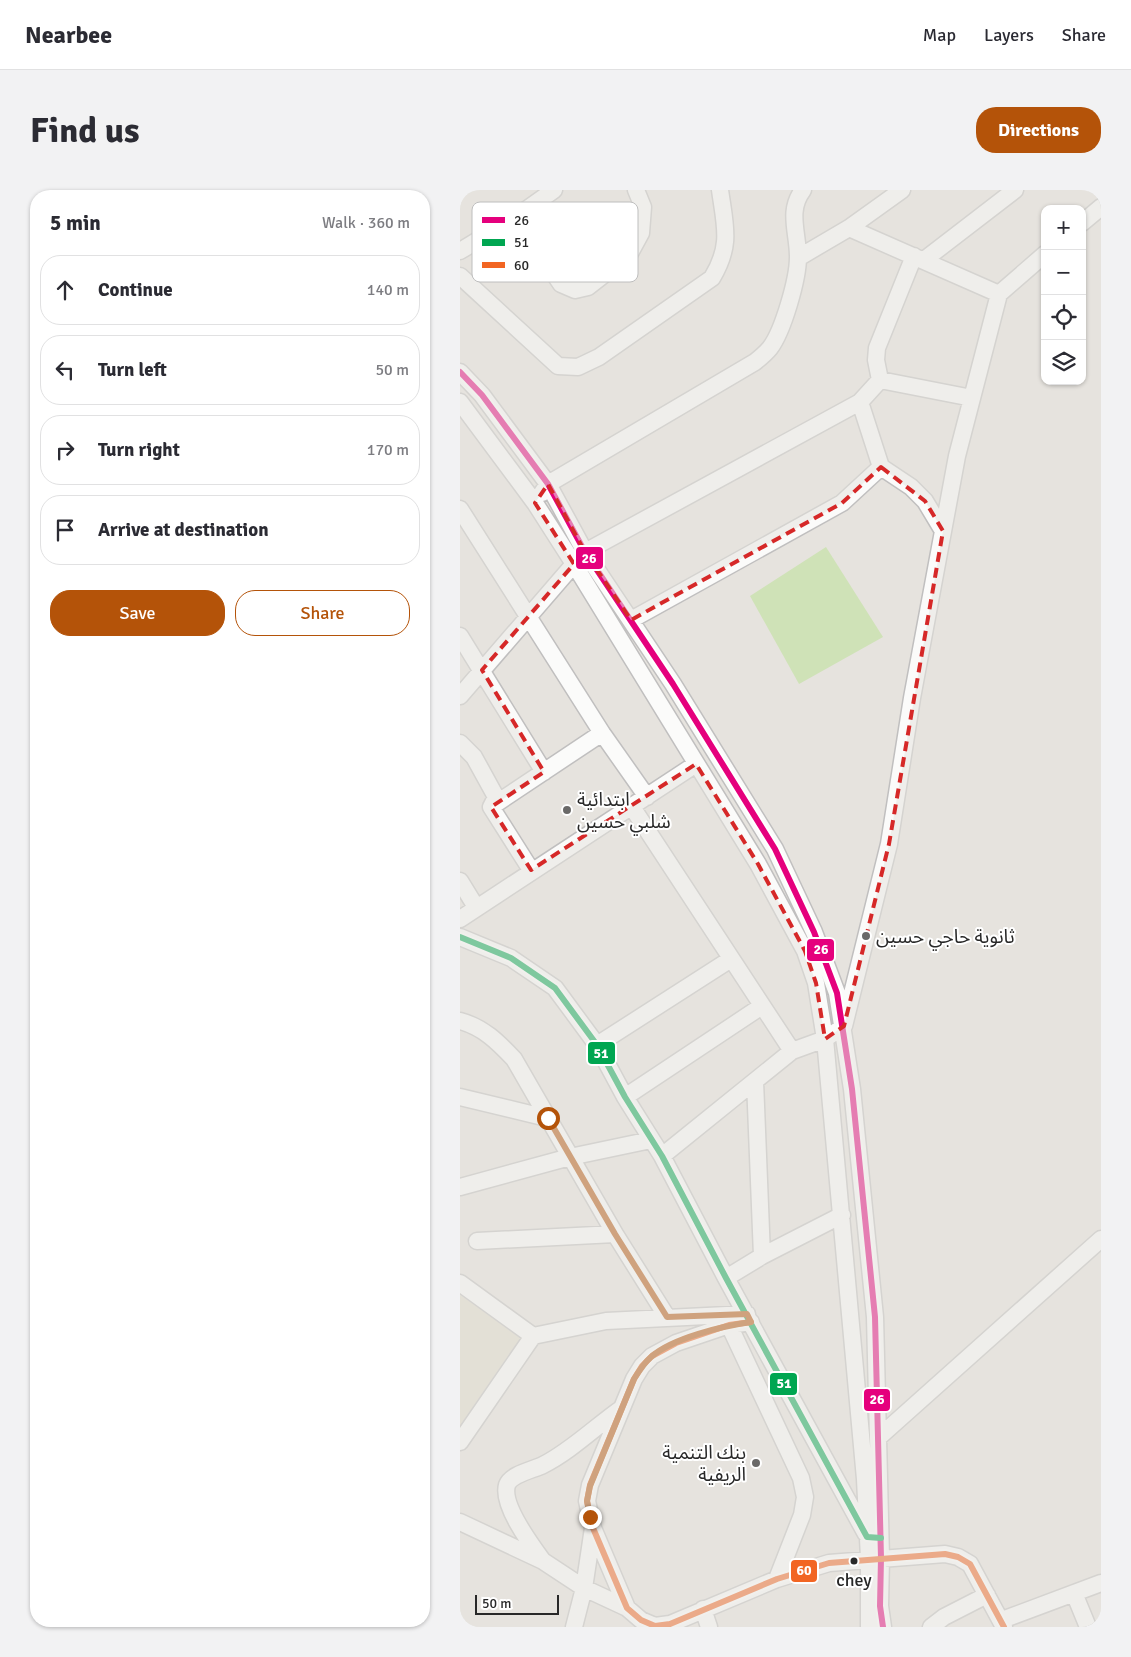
<!DOCTYPE html>
<html lang="en">
<head>
<meta charset="utf-8">
<style>
  :root { --surface:#fff; --page:#f2f2f3; --text:#2b2b33; --muted:#7c7c81; --line:#e1e1e2; --accent:#b45309 }
  body { margin:0; font-family:Signika,"Noto Sans Arabic",sans-serif; background:var(--page); color:var(--text) }
  .controls { position:absolute; right:15px; top:15px; display:grid; overflow:hidden; border-radius:10px; box-shadow:0 1px 4px #0004 }
  .controls button { width:45px; height:45px; display:grid; place-items:center; padding:0; border:0; border-bottom:1px solid var(--line); background:var(--surface); color:var(--text); font:25px sans-serif }
  .scale { position:absolute; left:15px; bottom:12px; width:84px; box-sizing:border-box; padding-left:5px; border:2px solid #282828; border-top:0; font-size:14px; line-height:18px; white-space:nowrap; color:#282828; -webkit-text-stroke:4px #fff; paint-order:stroke }
  .stop { position:absolute; width:15px; height:15px; margin:-11px; border:4px solid #b45309; border-radius:50%; background:#fff }
  .stop.end { background:#b45309; border-color:#fff; box-shadow:0 1px 5px #0008 }
  .list { margin:0; padding:0; list-style:none }
  h2 { display:flex; justify-content:space-between; align-items:center; height:65px; margin:0; padding:0 20px; font-size:21px }
  h2 small { font-size:16px; font-weight:400; color:var(--muted) }
  .list li { display:grid; grid-template-columns:32px 1fr auto; gap:15px; align-items:center; box-sizing:border-box; height:70px; margin:0 10px 10px; padding:0 10px; border:1px solid var(--line); border-radius:20px }
  .list b { display:block; font-size:19px; white-space:nowrap }
  .list em { font-size:16px; font-style:normal; color:var(--muted) }
  .actions { display:flex; gap:10px; padding:15px 20px }
  .actions a { flex:1; padding:11px 0; border:1px solid var(--accent); border-radius:20px; text-align:center; font-size:18px; color:var(--accent) }
  .actions .main { background:var(--accent); color:#fff }
  .icon { flex:none; width:28px; height:28px; fill:none; stroke:currentColor; stroke-width:2; stroke-linecap:round; stroke-linejoin:round }
  .map { position:relative; flex:none; width:641px; height:1437px; overflow:hidden; border-radius:20px }
  header { display:flex; align-items:center; gap:30px; box-sizing:border-box; height:70px; padding:0 25px; background:var(--surface); border-bottom:1px solid var(--line) }
  header strong { font-size:24px }
  nav { display:flex; gap:28px; margin-inline-start:auto; font-size:18px }
  .intro { display:flex; align-items:center; justify-content:space-between; box-sizing:border-box; height:120px; padding:0 30px }
  h1 { margin:0; font-size:35px }
  .button { padding:12px 22px; border-radius:20px; background:var(--accent); color:#fff; font-size:18px; font-weight:700 }
  main { display:flex; gap:30px; padding:0 30px }
  aside { flex:1; background:var(--surface); border-radius:20px; box-shadow:0 1px 4px #0004 }
  .map>svg:first-child { display:block }
  .education { fill:#e0dbcd }
  .pitch { fill:#cfe2b7 }
  .lines { fill:none; stroke-linecap:round; stroke-linejoin:round }
  .minor-casing { stroke:#c0bfbf; stroke-width:19 }
  .minor { stroke:#fbfbfa; stroke-width:16 }
  .bus-1-casing { stroke:#fff; stroke-width:10 }
  .bus-2-casing { stroke:#fff; stroke-width:10 }
  .bus-3-casing { stroke:#fff; stroke-width:10 }
  .bus-1 { stroke:#e5007d; stroke-width:6 }
  .bus-2 { stroke:#00a651; stroke-width:6 }
  .bus-3 { stroke:#f26522; stroke-width:6 }
  .route { stroke:#b45309; stroke-width:6 }
  .marked { fill:none; stroke:#d62828; stroke-width:4; stroke-dasharray:10 6; stroke-linejoin:round }
  .poi-dot { fill:#6a6968; stroke:#fff; stroke-width:2 }
  .bus-dot { fill:#282828; stroke:#fff; stroke-width:2 }
  .labels { text-anchor:middle; stroke-width:4; stroke-linejoin:round; paint-order:stroke }
  .bus-label { font-size:18px; fill:#282828; stroke:#fff }
  .poi-label { font-size:19px; fill:#282828; stroke:#fff; text-anchor:start }
  .key { fill:#fff; stroke:#bebebe; stroke-width:1 }
  .key-label { font-size:14px; fill:#282828 }
  .line-badge { stroke:#fff; stroke-width:2 }
  .badge-label { font-size:14px; text-anchor:middle; font-weight:bold; fill:#fff }
</style>
</head>
<body>
<header>
<strong>Nearbee</strong>
<nav><a>Map</a><a>Layers</a><a>Share</a></nav>
</header>
<div class="intro"><h1>Find us</h1><a class="button">Directions</a></div>
<main>
<aside>
<h2>5 min<small>Walk · 360 m</small></h2>
<ul class="list">
<li><svg class="icon" aria-label="ahead" viewBox="0 0 24 24"><path d="M12 20V5M6 11l6-6 6 6"/></svg><div><b>Continue</b></div><em>140 m</em></li>
<li><svg class="icon" aria-label="left" viewBox="0 0 24 24"><path d="M17 20v-9H6M10 6l-5 5 5 5"/></svg><div><b>Turn left</b></div><em>50 m</em></li>
<li><svg class="icon" aria-label="right" viewBox="0 0 24 24"><path d="M7 20v-9h11M14 6l5 5-5 5"/></svg><div><b>Turn right</b></div><em>170 m</em></li>
<li><svg class="icon" aria-label="arrive" viewBox="0 0 24 24"><path d="M6 21V4h12l-3 4 3 4H6"/></svg><div><b>Arrive at destination</b></div></li>
</ul>
<div class="actions"><a class="main">Save</a><a>Share</a></div>
</aside>
<div class="map">
<svg width="641" height="1437" viewBox="0 0 641 1437">
  <rect width="100%" height="100%" fill="#e6e3de"/>
  <!-- education -->
  <path class="education" d="M0,1105l68,46 -68,96z"/>
  <!-- pitch -->
  <path class="pitch" d="M366,357l57,90 -84,47 -49,-88z"/>
  <g class="lines">
    <!-- minor casing -->
    <g class="minor-casing">
      <path id="minor" d="M56,27l45,67 14,6 13,-3 41,-32 12,-22 2,-26 -7,-17
        M622,33l19,-16
        M389,38l150,66
        M0,61l56,-34 38,-27
        M454,66l-37,92 -1,12 4,20 92,18
        M338,68l51,-30 53,-38
        M464,70l91,-70
        M0,86l98,90 20,1 21,-10 113,-79c20,-33 13,-52 8,-88
        M0,182l22,23 66,89 37,68 88,132 102,165 39,83 23,61 15,96 23,228 6,241 -1,48 3,21
        M0,212l75,101 39,61 184,300 47,87 11,32 9,56 40,440 4,79v69
        M400,212l21,65 30,20 14,14 18,30
        M82,303l6,-9 207,-122c5,-4 11,-9 15,-14 13,-17 28,-69 28,-91 0,-25 -11,-46 5,-67
        M0,319l142,224 45,64
        M125,362l275,-150 20,-22
        M171,430l211,-117 39,-36
        M0,446l84,136
        M0,506l114,-132
        M0,553l14,14 22,40 -5,10 40,63
        M31,617l111,-74
        M172,617l160,244
        M0,691l16,26
        M0,729l236,-155
        M0,747l51,21 44,30 42,57 28,52 37,59 64,122 140,256
        M0,831c23,6 38,21 54,38l101,175 52,83
        M137,855l134,-86
        M295,891l7,175
        M0,907l87,21
        M165,907l137,-91
        M202,966l130,-105 33,-12 19,-13 45,-182 23,-146 45,-242 42,-162 46,-40
        M0,997l110,-30 81,-17
        M17,1051l138,-7
        M266,1088l36,-22 80,-41
        M0,1093l73,53 73,-15 141,-7
        M291,1132l-22,3 -53,18 -24,13 -10,10 -8,13 -44,106 -3,16 6,27 34,80 14,12 14,6 15,-2 107,-45 52,-16 116,-9 13,3 12,7 34,63
        M269,1135l72,153 4,19 -3,18 -25,64
        M418,1248l223,-199
        M0,1252l73,-106
        M0,1332l83,39 41,27 43,20
        M83,1371c-11,-15 -42,-56 -36,-76 4,-11 26,-15 36,-20 28,-14 53,-39 79,-57
        M614,1403l14,34
        M243,1419l6,18
        M542,1430l99,-37
        M114,1437l10,-39 9,-60
        M471,1437l13,-10 43,-22"/>
    </g>
    <!-- minor -->
    <use href="#minor" class="minor"/>
    <!-- bus-1 casing -->
    <g class="bus-1-casing">
      <path id="bus-1" d="M0,182l22,23 66,89 37,68 88,132 102,165 39,83 23,61 15,96 23,228 6,241 -1,48 3,21"/>
    </g>
    <!-- bus-2 casing -->
    <g class="bus-2-casing">
      <path id="bus-2" d="M0,747l51,21 44,30 42,57 28,52 37,59 64,122 141,259 14,1"/>
    </g>
    <!-- bus-3 casing -->
    <g class="bus-3-casing">
      <path id="bus-3" d="M291,1132l-22,3 -53,18 -24,13 -10,10 -8,13 -44,106 -3,16 6,27 34,80 14,12 14,6 15,-2 107,-45 52,-16 116,-9 13,3 12,7 34,63"/>
    </g>
    <!-- bus-1 -->
    <use href="#bus-1" class="bus-1"/>
    <!-- bus-2 -->
    <use href="#bus-2" class="bus-2"/>
    <!-- bus-3 -->
    <use href="#bus-3" class="bus-3"/>
  </g>
  <g class="lines">
    <!-- route -->
    <path class="route" d="M88,928l67,116 52,83 80,-3 4,8c-28,4 -79,16 -100,35 -7,6 -12,14 -17,22l-44,107 -3,15 3,16"/>
  </g>
  <!-- marked area -->
  <path d="M0 0H641V1437H0ZM421,277l44,34 18,30 -54,313 -45,182 -19,13 -9,-56 -11,-32 -47,-87 -62,-100 -165,106 -40,-63 53,-35 -62,-102 92,-106 -39,-61 13,-19 37,68 46,68 211,-117z" fill="#e6e3de" fill-opacity=".55" fill-rule="evenodd"/>
  <path class="marked" d="M421,277l44,34 18,30 -54,313 -45,182 -19,13 -9,-56 -11,-32 -47,-87 -62,-100 -165,106 -40,-63 53,-35 -62,-102 92,-106 -39,-61 13,-19 37,68 46,68 211,-117z"/>
  <!-- markers -->
  <g class="poi-dot">
    <circle cx="107" cy="620" r="5"/>
    <circle cx="406" cy="746" r="5"/>
    <circle cx="296" cy="1273" r="5"/>
  </g>
  <circle class="bus-dot" cx="394" cy="1371" r="4.5"/>
  <g class="labels">
    <!-- bus labels -->
    <g class="bus-label">
      <text x="394" y="1396">chey</text>
    </g>
    <!-- poi labels -->
    <g class="poi-label">
      <text x="117" y="616">ابتدائية<tspan x="117" dy="22">شلبي حسين</tspan></text>
      <text x="416" y="753">ثانوية حاجي حسين</text>
      <text x="286" y="1269" text-anchor="end">بنك التنمية<tspan x="286" dy="22">الريفية</tspan></text>
    </g>
  </g>
  <!-- legend -->
  <rect x="12" y="12" width="166" height="80" rx="8" class="key"/>
  <rect x="22" y="27" width="23" height="6" fill="#e5007d"/>
  <rect x="22" y="49" width="23" height="7" fill="#00a651"/>
  <rect x="22" y="72" width="23" height="6" fill="#f26522"/>
  <g class="key-label">
    <text x="54" y="35">26</text>
    <text x="54" y="57">51</text>
    <text x="54" y="80">60</text>
  </g>
  <g class="line-badge">
    <rect x="115" y="356" width="29" height="24" rx="5" fill="#e5007d"/>
    <rect x="346" y="748" width="29" height="24" rx="5" fill="#e5007d"/>
    <rect x="127" y="851" width="29" height="24" rx="5" fill="#00a651"/>
    <rect x="309" y="1182" width="29" height="24" rx="5" fill="#00a651"/>
    <rect x="403" y="1198" width="28" height="24" rx="5" fill="#e5007d"/>
    <rect x="330" y="1369" width="28" height="24" rx="5" fill="#f26522"/>
  </g>
  <g class="badge-label">
    <text x="129" y="373">26</text>
    <text x="361" y="764">26</text>
    <text x="141" y="868">51</text>
    <text x="324" y="1198">51</text>
    <text x="417" y="1214">26</text>
    <text x="344" y="1385">60</text>
  </g>
</svg>
<div class="controls">
<button>+</button>
<button>−</button>
<button><svg class="icon" aria-label="locate" viewBox="0 0 24 24"><circle cx="12" cy="12" r="6"/><path d="M12 2v4M12 18v4M2 12h4M18 12h4"/></svg></button>
<button><svg class="icon" aria-label="layers" viewBox="0 0 24 24"><path d="M12 4l9 5-9 5-9-5zM3 14l9 5 9-5"/></svg></button>
</div>
<div class="scale">50 m</div>
<div class="stop" style="left:88px;top:928px"></div>
<div class="stop end" style="left:130px;top:1327px"></div>
</div>
</main>
</body>
</html>
